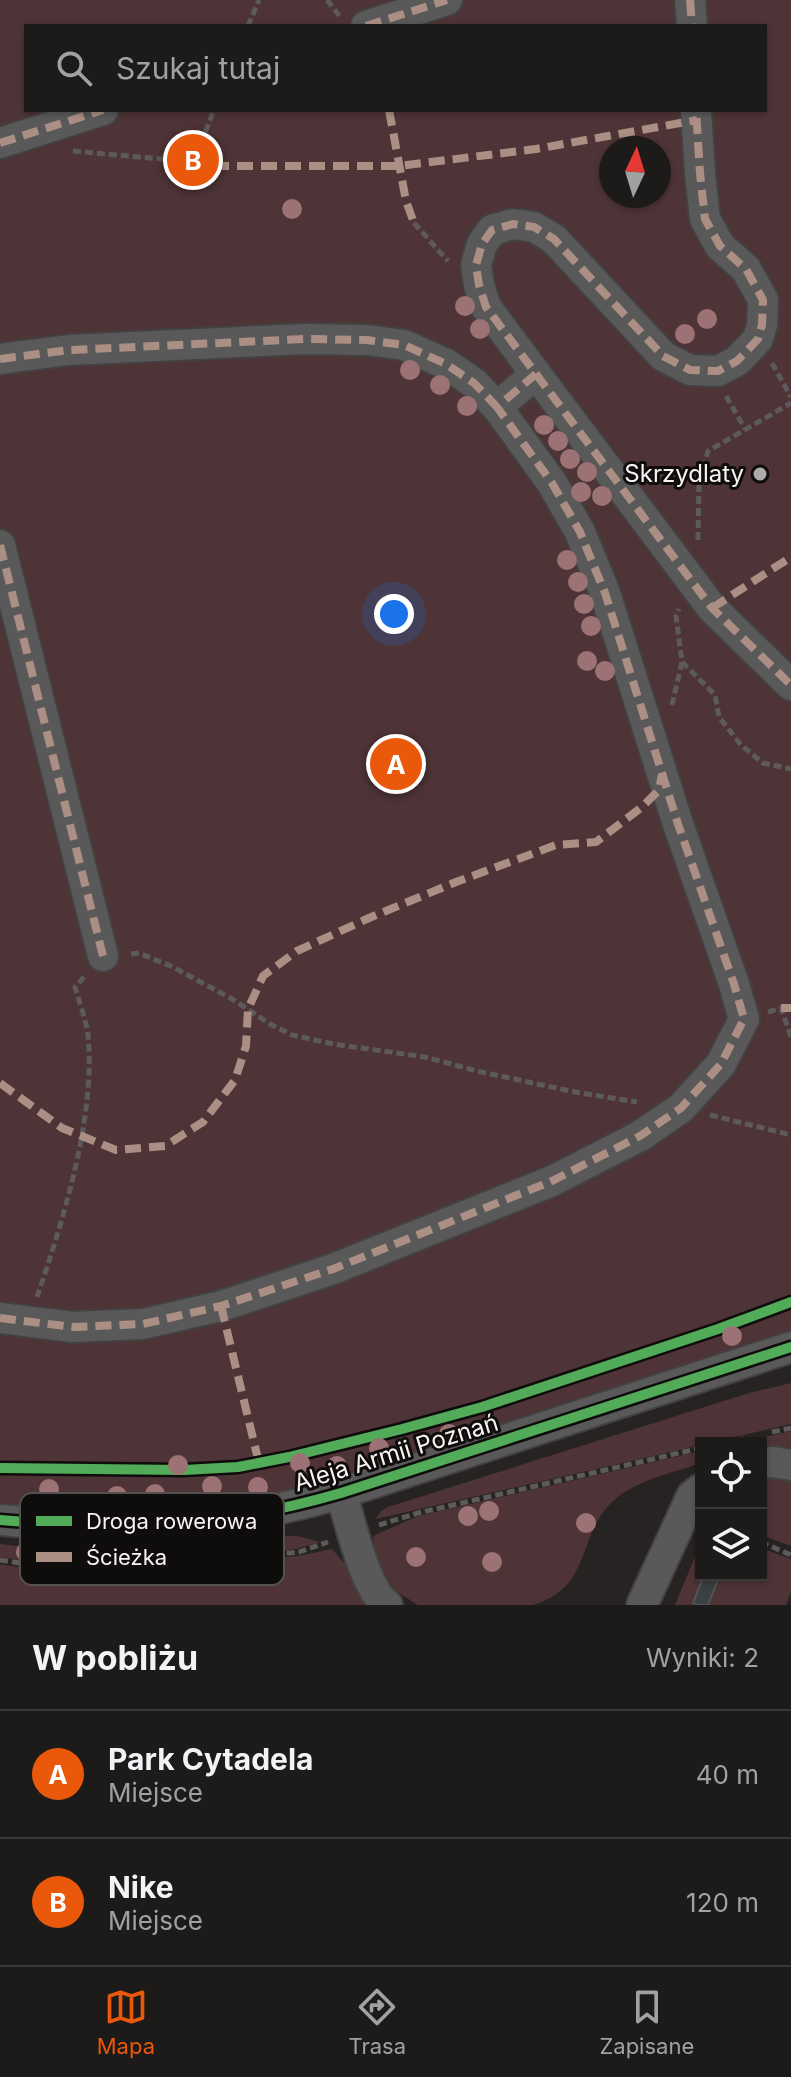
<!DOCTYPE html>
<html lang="pl">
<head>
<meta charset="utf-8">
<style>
  :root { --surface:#1d1a1a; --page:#252323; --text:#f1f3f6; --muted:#a0a1a2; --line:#3b3839; --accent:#ea580c }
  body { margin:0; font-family:Inter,sans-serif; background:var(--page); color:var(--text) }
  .controls { position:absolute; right:24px; bottom:24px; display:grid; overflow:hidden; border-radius:0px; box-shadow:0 2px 6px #0004 }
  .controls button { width:72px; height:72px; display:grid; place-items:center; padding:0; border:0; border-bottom:2px solid var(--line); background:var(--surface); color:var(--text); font:40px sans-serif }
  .compass { position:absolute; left:599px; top:136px; width:72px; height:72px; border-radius:50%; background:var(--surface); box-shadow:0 2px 6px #0004; rotate:4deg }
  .you { position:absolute; left:394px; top:614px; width:28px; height:28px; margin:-20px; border:6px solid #fff; border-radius:50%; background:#1a73e8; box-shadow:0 0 0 12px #1a73e833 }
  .badge { display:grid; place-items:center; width:52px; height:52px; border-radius:50%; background:var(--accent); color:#fff; font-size:26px; font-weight:700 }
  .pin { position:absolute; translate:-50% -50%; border:4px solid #fff; box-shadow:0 2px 8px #0006 }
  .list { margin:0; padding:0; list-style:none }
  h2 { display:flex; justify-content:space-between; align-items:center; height:104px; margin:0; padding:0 32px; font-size:34px }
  h2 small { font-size:26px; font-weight:400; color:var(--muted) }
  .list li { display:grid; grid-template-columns:52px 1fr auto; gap:24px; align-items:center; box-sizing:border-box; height:128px; padding:0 32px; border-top:2px solid var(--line) }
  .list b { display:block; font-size:30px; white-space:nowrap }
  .list p { margin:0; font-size:26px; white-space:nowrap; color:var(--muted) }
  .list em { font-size:26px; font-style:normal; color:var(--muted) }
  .icon { flex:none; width:44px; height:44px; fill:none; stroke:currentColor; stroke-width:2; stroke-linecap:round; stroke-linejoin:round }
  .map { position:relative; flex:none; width:791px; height:1605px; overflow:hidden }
  .search { position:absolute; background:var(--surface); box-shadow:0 2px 6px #0004; left:24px; right:24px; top:24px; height:88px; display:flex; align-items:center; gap:20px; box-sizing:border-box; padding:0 28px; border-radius:0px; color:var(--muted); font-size:30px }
  .sheet { height:360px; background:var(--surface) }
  nav { display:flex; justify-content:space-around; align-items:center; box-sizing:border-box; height:112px; border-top:2px solid var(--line); background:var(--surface); font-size:22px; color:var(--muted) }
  nav a { display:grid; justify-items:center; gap:4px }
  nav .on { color:var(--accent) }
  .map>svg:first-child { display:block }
  .green { fill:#4e3436; fill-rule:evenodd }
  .building { fill:#3b4043; stroke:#545454; stroke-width:2 }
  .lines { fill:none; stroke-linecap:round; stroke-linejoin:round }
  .minor-casing { stroke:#434141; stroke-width:34 }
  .path { stroke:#5d5a5a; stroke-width:5; stroke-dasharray:8 4; stroke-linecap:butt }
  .minor { stroke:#5a5959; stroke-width:30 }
  .quiet { stroke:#ac8f84; stroke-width:8; stroke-dasharray:16 8; stroke-linecap:butt }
  .cycleway-casing { stroke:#0f0c0c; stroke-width:15 }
  .cycleway { stroke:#51ab58; stroke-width:10 }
  .tree { fill:#9c7274 }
  .poi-dot { fill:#afaaaa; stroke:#0f0c0c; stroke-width:3 }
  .labels { text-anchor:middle; stroke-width:6; stroke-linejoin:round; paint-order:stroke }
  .poi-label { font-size:24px; fill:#f8f2f2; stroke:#0f0c0c; text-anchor:end }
  .street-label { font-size:24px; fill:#f8f2f2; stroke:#0f0c0c }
  .key { fill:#0f0c0c; stroke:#555151; stroke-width:2 }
  .key-label { font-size:22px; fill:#f8f2f2 }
</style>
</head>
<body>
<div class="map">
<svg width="791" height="1605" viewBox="0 0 791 1605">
  <rect width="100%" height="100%" fill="#272323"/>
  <!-- green -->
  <path class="green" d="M0,0h791v1332l-401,131 -109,31 -111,19 -170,-3zM26,26h739v84h-739zM611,148h48v48h-48z
    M791,1383v41l-83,19h-7v2l-325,74 4,-7 8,-5 361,-114z
    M791,1431v21l-14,-4 -16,-1v-4h-23z
    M701,1451v12c-31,11 -67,17 -91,41 -34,36 -18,83 -77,101h-115l-22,-14 -13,-16 -8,-21 -2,-18 45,-20z
    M761,1475l30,3v68l-30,-11z
    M282,1536h15l23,6 -24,7 -112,11 -58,3 -75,2 -51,-8v-13c95,12 188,1 282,-8z
    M701,1542v33h60v-27l30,11v33l-5,13h-111z
    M332,1549l15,17 25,39h-372v-41l51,8 25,1 108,-6 114,-11z"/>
  <!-- building -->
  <path class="building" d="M704,1575l14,5 -10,25h-10l-5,-2z"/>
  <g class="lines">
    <!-- minor casing -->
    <g class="minor-casing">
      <path id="minor" d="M690,0l2,26
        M366,26l81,-26
        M0,143l103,-33
        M0,359l69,-9 235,-11 63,1 37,5 42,19 28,19 23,24
        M536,374l176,234 79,77
        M0,545l103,411
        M0,1318l73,9 70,-3 78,-18 112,-37 219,-88 88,-45 41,-28 40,-44 23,-45 -10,-35 -56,-160 -73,-231 -25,-61 -28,-49 -55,-76 39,-33 -50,-67 -7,-22 -3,-20 6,-21 10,-14 21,-6 21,3 20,12 109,117 27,14 28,1 19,-10 21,-22 4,-14 1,-25 -17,-31 -26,-23 -15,-27 -5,-46 -4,-63
        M761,1463l12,-1 18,3
        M341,1493c9,27 24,97 46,112
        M0,1520c53,4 106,8 160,5 61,-3 122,-15 181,-32l450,-146
        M642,1605l50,-109 9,-7"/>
    </g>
    <!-- path -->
    <path class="path" d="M327,0l14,18
      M248,26l11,-26
      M173 162a20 20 0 1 1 40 0a20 20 0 1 1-40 0Z
      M201,143l13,-33
      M73,151l99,9
      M414,223l34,38
      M772,363l19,34
      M726,396l19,33
      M698,540l1,-55 9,-34 83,-48
      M682,662l33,33 4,22 22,28 22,18 28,6
      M672,705l10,-43 -6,-46 3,-7
      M131,954l8,-1 34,14 59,32 38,25 22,11 41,9 92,13 52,14 98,21 62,10
      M768,1012l13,-4 10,29
      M710,1115l81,20
      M37,1297c26,-76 59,-181 51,-262 -2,-16 -9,-33 -13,-48l10,-11
      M772,1432l19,-4
      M724,1443l23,-5
      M379,1525l39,-12 283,-65
      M761,1542l30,13
      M0,1560l59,9 123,-5 117,-12 29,-10"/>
    <!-- minor -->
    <use href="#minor" class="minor"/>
    <!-- quiet -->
    <path class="quiet" d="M690,0l2,26
      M366,26l81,-26
      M389,110l17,91 8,22
      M0,143l103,-33
      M213,166h186l137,-17 161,-29
      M0,359l69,-9 235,-11 63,1 37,5 42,19 28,19 23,24
      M536,374l176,234 79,77
      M0,545l103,411
      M712,608l79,-51
      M781,1008h10
      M0,1083l62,45 54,22 49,-4 38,-24 32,-42 11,-34 2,-37 15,-33 34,-25 72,-33 87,-36 100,-37 40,-3 46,-35 17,-17 3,-16
      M221,1306l38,157
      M0,1318l73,9 70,-3 78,-18 112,-37 219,-88 88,-45 41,-28 40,-44 23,-45 -10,-35 -56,-160 -73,-231 -25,-61 -28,-49 -55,-76 39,-33 -50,-67 -7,-22 -3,-20 6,-21 10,-14 21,-6 21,3 20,12 109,117 27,14 28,1 19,-10 21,-22 4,-14 1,-25 -17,-31 -26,-23 -15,-27 -5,-46 -4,-63"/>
    <!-- cycleway casing -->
    <g class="cycleway-casing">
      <path id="cycleway" d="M0,1468l184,2 54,-3 51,-10 113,-28 80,-22 236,-78 73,-27
        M0,1520c53,4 106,8 160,5 61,-3 122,-15 181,-32l450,-146"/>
    </g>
    <!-- cycleway -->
    <use href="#cycleway" class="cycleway"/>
  </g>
  <!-- trees -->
  <g class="tree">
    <circle cx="292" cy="209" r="10"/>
    <circle cx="465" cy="306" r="10"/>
    <circle cx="707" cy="319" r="10"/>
    <circle cx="480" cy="329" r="10"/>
    <circle cx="685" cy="334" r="10"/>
    <circle cx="410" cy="370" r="10"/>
    <circle cx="440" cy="385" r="10"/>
    <circle cx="467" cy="406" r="10"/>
    <circle cx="544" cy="425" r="10"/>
    <circle cx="558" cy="441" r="10"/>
    <circle cx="570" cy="459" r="10"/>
    <circle cx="587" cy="472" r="10"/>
    <circle cx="581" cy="492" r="10"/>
    <circle cx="602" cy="496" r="10"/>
    <circle cx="567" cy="560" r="10"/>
    <circle cx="578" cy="582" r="10"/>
    <circle cx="584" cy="604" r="10"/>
    <circle cx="591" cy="626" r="10"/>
    <circle cx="587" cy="661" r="10"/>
    <circle cx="605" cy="671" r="10"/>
    <circle cx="732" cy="1336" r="10"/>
    <circle cx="449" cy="1434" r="10"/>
    <circle cx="379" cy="1448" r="10"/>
    <circle cx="300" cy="1463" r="10"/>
    <circle cx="178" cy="1465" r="10"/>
    <circle cx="337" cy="1466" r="10"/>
    <circle cx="212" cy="1486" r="10"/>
    <circle cx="258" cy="1487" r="10"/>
    <circle cx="49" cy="1489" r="10"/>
    <circle cx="155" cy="1494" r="10"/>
    <circle cx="117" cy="1496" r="10"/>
    <circle cx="489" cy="1511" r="10"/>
    <circle cx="468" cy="1516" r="10"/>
    <circle cx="586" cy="1523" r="10"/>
    <circle cx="26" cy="1552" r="10"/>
    <circle cx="416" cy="1557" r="10"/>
    <circle cx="492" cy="1562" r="10"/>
  </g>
  <!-- markers -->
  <circle class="poi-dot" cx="760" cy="474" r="8"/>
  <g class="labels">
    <!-- poi labels -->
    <g class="poi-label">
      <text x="744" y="482">Skrzydlaty</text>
    </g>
    <!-- street labels -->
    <g class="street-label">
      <text transform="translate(396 1453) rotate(-17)" y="8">Aleja Armii Poznań</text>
    </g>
  </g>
  <!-- legend -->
  <rect x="20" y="1493" width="264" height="92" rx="12" class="key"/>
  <rect x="36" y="1516" width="36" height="10" fill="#51ab58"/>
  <rect x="36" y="1552" width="36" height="10" fill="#ac8f84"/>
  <g class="key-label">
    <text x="86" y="1529">Droga rowerowa</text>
    <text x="86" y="1565">Ścieżka</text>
  </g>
</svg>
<div class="controls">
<button><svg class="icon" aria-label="locate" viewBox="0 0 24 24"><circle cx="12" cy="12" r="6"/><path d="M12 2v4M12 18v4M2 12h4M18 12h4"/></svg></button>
<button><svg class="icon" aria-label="layers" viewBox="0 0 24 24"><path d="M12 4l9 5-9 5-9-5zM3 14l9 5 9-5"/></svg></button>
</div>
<svg class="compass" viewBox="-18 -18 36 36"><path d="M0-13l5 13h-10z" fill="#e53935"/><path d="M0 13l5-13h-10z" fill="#a0a1a2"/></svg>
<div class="you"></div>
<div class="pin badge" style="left:396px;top:764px">A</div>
<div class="pin badge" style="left:193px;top:160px">B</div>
<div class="search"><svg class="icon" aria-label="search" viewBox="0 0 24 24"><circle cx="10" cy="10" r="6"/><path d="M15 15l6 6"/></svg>Szukaj tutaj</div>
</div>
<section class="sheet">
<h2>W pobliżu<small>Wyniki: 2</small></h2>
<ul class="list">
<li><span class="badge">A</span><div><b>Park Cytadela</b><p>Miejsce</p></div><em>40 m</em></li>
<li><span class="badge">B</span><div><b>Nike</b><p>Miejsce</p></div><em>120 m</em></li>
</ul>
</section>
<nav>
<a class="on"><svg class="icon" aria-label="map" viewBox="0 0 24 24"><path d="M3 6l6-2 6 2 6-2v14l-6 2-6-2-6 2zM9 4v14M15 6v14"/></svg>Mapa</a>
<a><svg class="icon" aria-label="directions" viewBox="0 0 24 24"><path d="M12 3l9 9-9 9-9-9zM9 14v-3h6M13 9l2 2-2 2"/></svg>Trasa</a>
<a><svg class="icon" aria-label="saved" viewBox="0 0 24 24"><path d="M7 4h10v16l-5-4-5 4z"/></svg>Zapisane</a>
</nav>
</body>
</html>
